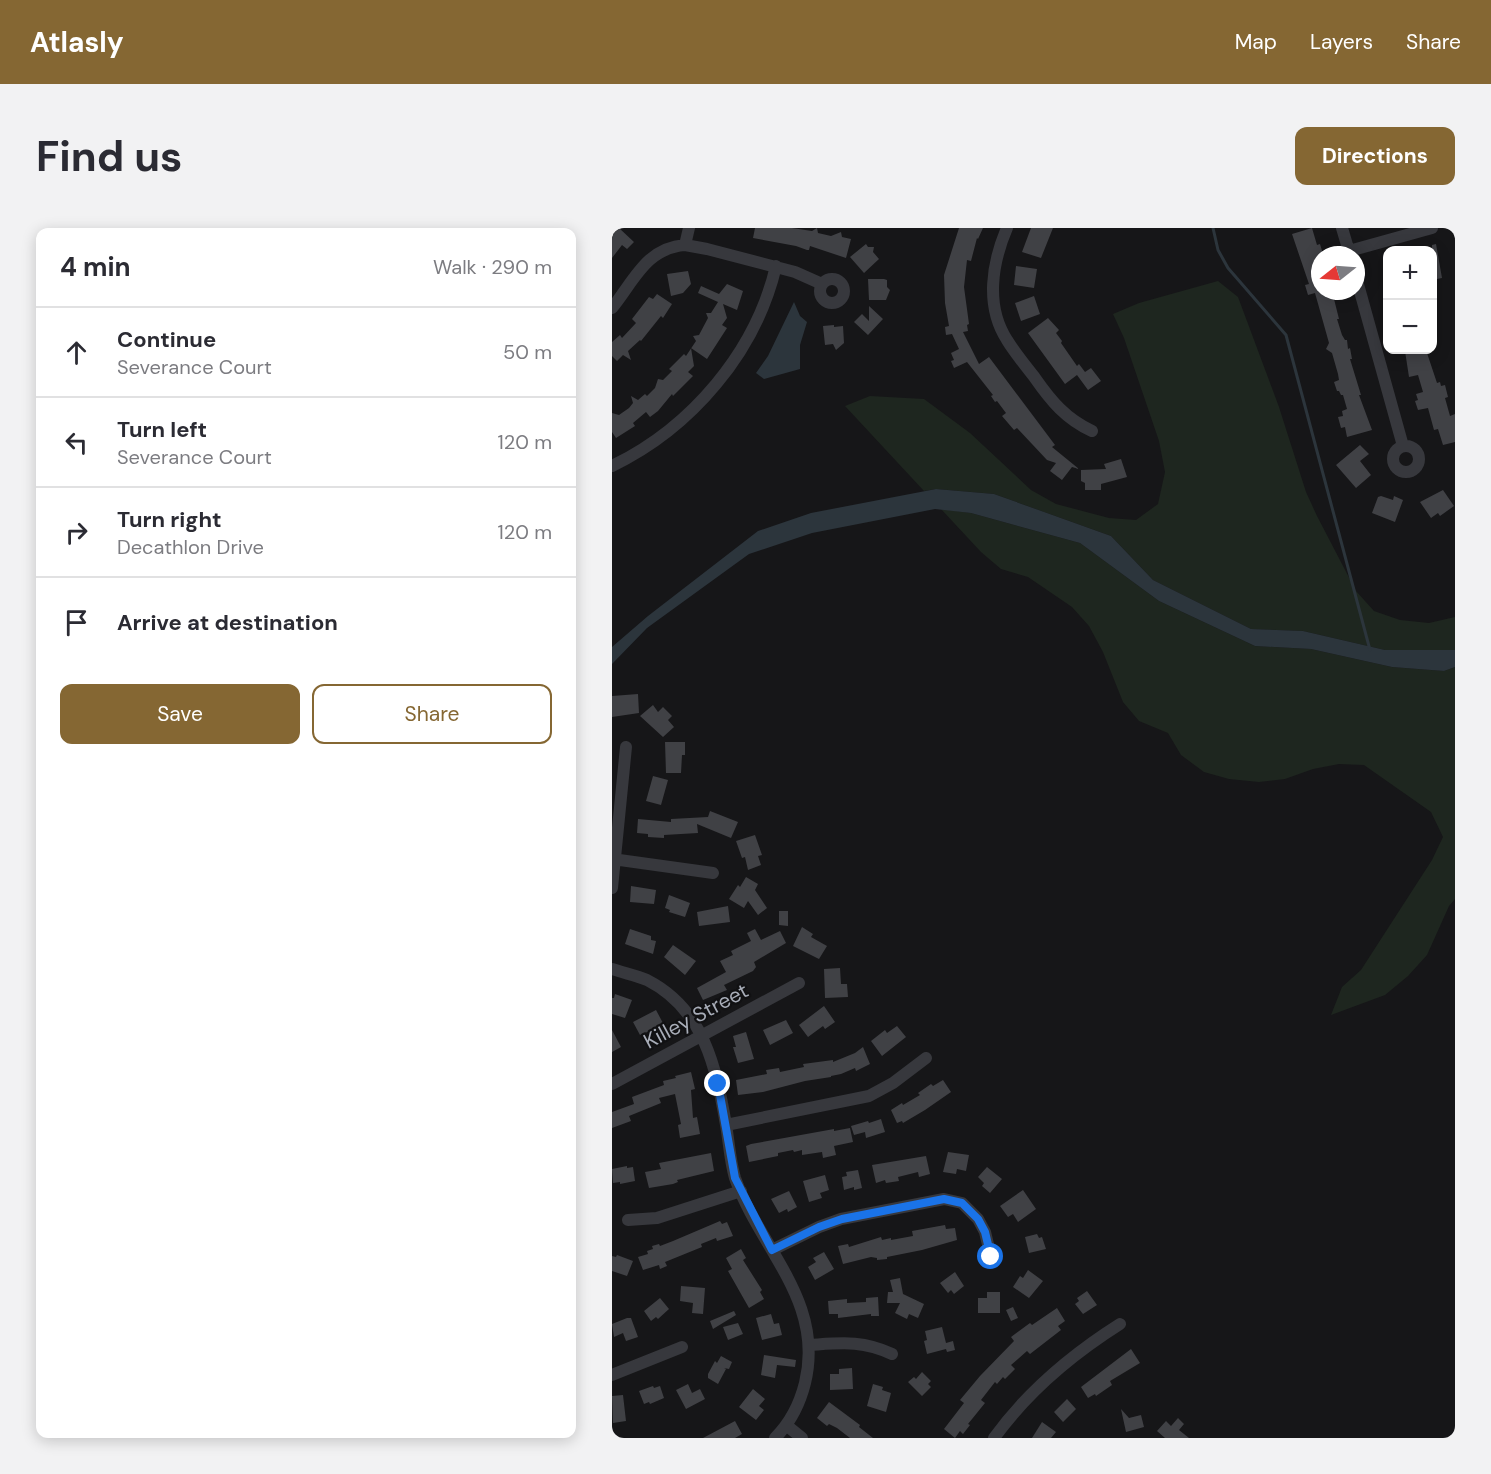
<!DOCTYPE html>
<html lang="en">
<head>
<meta charset="utf-8">
<style>
  :root { --surface:#fff; --page:#f2f2f3; --text:#2b2b33; --muted:#7c7c81; --line:#e1e1e2; --accent:#856733 }
  body { margin:0; font-family:"DM Sans",sans-serif; background:var(--page); color:var(--text) }
  .controls { position:absolute; right:18px; top:18px; display:grid; overflow:hidden; border-radius:12px; box-shadow:0 3px 15px #0003 }
  .controls button { width:54px; height:54px; display:grid; place-items:center; padding:0; border:0; border-bottom:2px solid var(--line); background:var(--surface); color:var(--text); font:30px sans-serif }
  .compass { position:absolute; left:699px; top:18px; width:54px; height:54px; border-radius:50%; background:var(--surface); box-shadow:0 3px 15px #0003; rotate:253deg }
  .stop { position:absolute; width:18px; height:18px; margin:-14px; border:4px solid #1a73e8; border-radius:50%; background:#fff }
  .stop.end { background:#1a73e8; border-color:#fff; box-shadow:0 2px 6px #0008 }
  .list { margin:0; padding:0; list-style:none }
  h2 { display:flex; justify-content:space-between; align-items:center; height:78px; margin:0; padding:0 24px; font-size:26px }
  h2 small { font-size:20px; font-weight:400; color:var(--muted) }
  .list li { display:grid; grid-template-columns:39px 1fr auto; gap:18px; align-items:center; box-sizing:border-box; height:90px; padding:0 24px; border-top:2px solid var(--line) }
  .list b { display:block; font-size:22px; white-space:nowrap }
  .list p { margin:0; font-size:20px; white-space:nowrap; color:var(--muted) }
  .list em { font-size:20px; font-style:normal; color:var(--muted) }
  .actions { display:flex; gap:12px; padding:18px 24px }
  .actions a { flex:1; padding:14px 0; border:2px solid var(--accent); border-radius:12px; text-align:center; font-size:21px; color:var(--accent) }
  .actions .main { background:var(--accent); color:#fff }
  .icon { flex:none; width:33px; height:33px; fill:none; stroke:currentColor; stroke-width:2; stroke-linecap:round; stroke-linejoin:round }
  .map { position:relative; flex:none; width:843px; height:1210px; overflow:hidden; border-radius:12px }
  header { display:flex; align-items:center; gap:36px; box-sizing:border-box; height:84px; padding:0 30px; background:var(--accent); color:#fff }
  header strong { font-size:28px }
  nav { display:flex; gap:33px; margin-inline-start:auto; font-size:21px }
  .intro { display:flex; align-items:center; justify-content:space-between; box-sizing:border-box; height:144px; padding:0 36px }
  h1 { margin:0; font-size:42px }
  .button { padding:15px 27px; border-radius:12px; background:var(--accent); color:#fff; font-size:21px; font-weight:700 }
  main { display:flex; gap:36px; padding:0 36px }
  aside { flex:1; background:var(--surface); border-radius:12px; box-shadow:0 3px 15px #0003 }
  .map>svg:first-child { display:block }
  .green { fill:#1e261f }
  .water { fill:#2c353c }
  .lines { fill:none; stroke-linecap:round; stroke-linejoin:round }
  .stream { stroke:#2c353c; stroke-width:3 }
  .building { fill:#404145 }
  .street { stroke:#37383d; stroke-width:12 }
  .route { stroke:#1a73e8; stroke-width:8 }
  .labels { text-anchor:middle; stroke-width:4.5; stroke-linejoin:round; paint-order:stroke }
  .street-label { font-size:21px; fill:#a8adb8; stroke:#111113 }
</style>
</head>
<body>
<header>
<strong>Atlasly</strong>
<nav><a>Map</a><a>Layers</a><a>Share</a></nav>
</header>
<div class="intro"><h1>Find us</h1><a class="button">Directions</a></div>
<main>
<aside>
<h2>4 min<small>Walk · 290 m</small></h2>
<ul class="list">
<li><svg class="icon" aria-label="ahead" viewBox="0 0 24 24"><path d="M12 20V5M6 11l6-6 6 6"/></svg><div><b>Continue</b><p>Severance Court</p></div><em>50 m</em></li>
<li><svg class="icon" aria-label="left" viewBox="0 0 24 24"><path d="M17 20v-9H6M10 6l-5 5 5 5"/></svg><div><b>Turn left</b><p>Severance Court</p></div><em>120 m</em></li>
<li><svg class="icon" aria-label="right" viewBox="0 0 24 24"><path d="M7 20v-9h11M14 6l5 5-5 5"/></svg><div><b>Turn right</b><p>Decathlon Drive</p></div><em>120 m</em></li>
<li><svg class="icon" aria-label="arrive" viewBox="0 0 24 24"><path d="M6 21V4h12l-3 4 3 4H6"/></svg><div><b>Arrive at destination</b></div></li>
</ul>
<div class="actions"><a class="main">Save</a><a>Share</a></div>
</aside>
<div class="map">
<svg width="843" height="1210" viewBox="0 0 843 1210">
  <rect width="100%" height="100%" fill="#161618"/>
  <!-- green -->
  <path class="green" d="M606,53l20,16 41,110 27,85 11,24 39,75 18,20 26,9 29,3 26,-6v33h-70l-82,-19 -52,-2 -98,-49 -42,-44 -117,-42 -58,-5 -12,2 -79,-85 25,-10 54,3 46,34 61,57 25,14 53,14 27,2 22,-16 7,-32 -6,-31 -35,-103 -11,-24 26,-11z
    M329,281l30,4 109,30 79,58 96,45 56,3 81,18 52,4 11,-4v232l-6,7 -22,49 -19,21 -23,19 -54,20 11,-28 19,-17 71,-110 11,-23 -12,-25 -67,-47 -25,-1 -26,5 -28,10 -26,3 -30,-3 -25,-7 -23,-17 -13,-22 -29,-12 -16,-19 -20,-50 -14,-26 -17,-19 -44,-30 -27,-8 -20,-17z"/>
  <!-- water -->
  <path class="water" d="M182,74l6,14 7,6 -7,23v24l-36,10 -8,-6 12,-17z
    M324,261l58,5 117,42 42,44 98,49 52,2 82,19h70v17l-11,4 -52,-4 -81,-18 -56,-3 -96,-45 -79,-58 -109,-30 -36,-4 -123,24 -63,21 -102,74 -35,36v-17l36,-31 110,-85 53,-18z"/>
  <g class="lines">
    <!-- stream -->
    <path class="stream" d="M601,0l5,22 10,18 58,67 84,315"/>
  </g>
  <!-- building -->
  <path class="building" d="M7,0l15,14 -7,7 -5,-4 -10,13v-24z
    M143,0h37l20,3 5,-3 1,5 13,3 10,-4 1,5 9,2 -5,19 -36,-12 -1,4h-2l-11,-4 -43,-8z
    M347,0h24l-5,11 -1,-1 -6,23 -4,-1 -3,27 5,37 -2,1 1,6 -5,1 16,32 10,-7 66,88 -3,2 27,22 -7,-2 -10,13 -12,-9 6,-8 -9,-3 -30,-32 -3,2 -12,-14 4,-3 -9,-12 -2,1 -4,-6 2,-1 -26,-33 -13,6 -3,-7 3,-1 -3,-7 8,-4 -7,-15 -6,1 -1,-8 4,-1 -4,-23 -1,-28z
    M419,0h22l-12,30 -19,-6z
    M700,0l5,17 3,-1 3,10 -3,1v36h12l7,28h-2l5,16 3,5h2l1,9 2,-1 2,11h-2l11,36h-2l13,35 -25,7 -2,-10 -4,1 -3,-11 5,-1 -1,-5 5,-2 -4,-14h-2l-2,-4h-2l-3,-9 5,-2 -1,-6 -6,-21 -6,-4 3,-6 -14,-50 -7,2 -3,-10 4,-1 -17,-50z
    M254,16l2,3h6l-1,5 6,7 -15,14 -14,-16z
    M824,16l6,34 -10,2v-35z
    M404,38l21,3 -3,19 -20,-3z
    M76,43l3,13 -8,9 -12,3 -4,-22z
    M256,51h16l3,1v7l3,3 -4,10h-17z
    M115,56l16,7 -6,19 -14,-6 4,14 -5,7 5,3 -20,31 -16,-11 3,18 -6,6 5,4 -20,20 -1,-2 -14,17 -8,6 -4,-5 -13,11 2,3 -19,12 -4,-6v-19l7,2 10,-7 4,-5 -2,-7 7,4 7,-6 2,2 8,-8 3,-9 5,1 9,-9 -3,-2 15,-15 2,2 10,-15 -3,-5 6,-1 9,-17 -2,-5h5l7,-11 -20,-9 3,-7 18,8z
    M45,66l15,10 -9,14 -2,-2 -20,25 -1,-1 -12,11 3,9 -8,-5 -6,6 -5,-5v-14l8,-7 2,3 14,-15 -4,-4 17,-22 4,2z
    M422,68l6,18 -19,7 -6,-18z
    M257,78l14,13 -15,16 -14,-13 8,-8 7,7z
    M436,90l11,12 -3,3 6,8 -1,2 16,23 2,-2 6,8 6,-4 10,13 -13,9 -11,-15 -12,9 -37,-51z
    M222,97v2l9,-1 1,17 -8,7 -3,-6 -8,1 -2,-19z
    M798,122h16l11,33 3,-1 1,4 4,-1 3,12 -3,1 5,18 5,-2v28l-12,3 -5,-16 -4,1 -6,-22 -10,2 -3,-9 3,-1 -2,-6 7,-2 -5,-17 -9,2 -4,-26z
    M748,217l9,9 -9,7 11,14 -15,13 -20,-23z
    M509,231l6,18 -26,7v6h-16v-7l-4,-2v-11l25,-1 -2,-5z
    M831,262l11,16 -14,10 -2,-3 -7,5 -11,-16z
    M769,268l12,4 1,-4 9,4 -8,22 -23,-9 6,-16z
    M26,466l1,19 -27,4v-21z
    M41,477l5,7 5,-5 9,9 -4,4 6,7 -11,10 -23,-21z
    M53,514h20v13h-3l-1,18h-15z
    M41,548l15,4 -7,25 -15,-4z
    M98,583l28,11 -7,16 -34,-14 1,9 -34,2v3l-16,-1v-3l-11,-1 1,-14 33,3v-3l37,-2z
    M143,607l7,20 -4,1 3,9 -13,5 -3,-13 -3,1 -6,-17z
    M134,649l12,7 -3,6 12,18 -9,7 -10,-14 -4,7 -15,-9 9,-14 2,2z
    M19,658l25,4 -2,14 -24,-2z
    M57,667l21,8 -5,14 -16,-5 1,-2 -5,-2z
    M116,678l2,16 -31,4 -2,-14z
    M167,683h9v15l-9,-1z
    M190,699l11,7 -2,3 16,9 -8,13 -26,-13z
    M18,701l21,7v4l5,1 -3,13 -28,-10z
    M143,701l6,11 19,-9 6,12 -32,19 2,5 -3,4 -29,14 3,5 -24,10 -6,-12 29,-16 -6,-11 13,-6 -2,-4 20,-10 -4,-8z
    M61,717l23,16 -11,14 -21,-18z
    M228,740l1,16h6l1,13 -23,1 -1,-29z
    M3,766l17,6 -7,18 -13,-4v-16h2z
    M212,778l11,16 -10,7 -2,-3 -15,11 -9,-12z
    M44,782l8,15 -24,10 -7,-13z
    M174,792l7,13 -23,12 -7,-15z
    M285,798l9,11 -24,19 -11,-15 14,-11 2,3z
    M0,802l9,17 -9,5z
    M134,804l8,27 -16,4 -5,-16h3l-3,-11z
    M251,819l7,17 -14,7 -1,-3 -14,6 -10,2v1l-26,4 -42,11 -25,3 -2,-15 31,-6 -1,-4 13,-2 1,4 24,-5 -1,-3 30,-4v2l22,-9z
    M79,844l4,17 -4,1 2,28 4,-1 3,17 -20,4 -2,-13 3,-1 -6,-30 -16,4 2,5 -32,13 2,5 -19,7v-16l22,-8 -2,-7 32,-12 -1,-4 13,-3 -1,-2z
    M331,852l8,12 -26,18 -22,13 -1,-2 -5,2 -6,-13 11,-7 1,2 17,-10 -2,-2 13,-9 2,2z
    M269,891l4,13 -19,6 -1,-6 -11,3 -3,-9 17,-5 1,2z
    M238,900l3,14 -19,4 2,9 -13,3 -1,-6 -20,3v-5l-8,2 -1,-2 -15,3v3l-29,6 -3,-16 5,-2 83,-15v2z
    M336,924l21,3 -3,16 -9,-2 -1,5 -13,-2z
    M99,925l3,18 -37,9 1,2 -5,2 -24,4 -4,-16 16,-3 -2,-6z
    M314,928l4,18 -11,3 -1,-5 -20,5 1,4 -13,2 -1,-3 -9,3 -4,-18z
    M15,938v2l6,-1 2,14 -15,3v-2l-7,1 -1,-14z
    M375,939l15,12 -12,14 -8,-7 2,-3 -6,-6z
    M246,942l4,18 -8,2v-3l-10,3 -2,-13 5,-1 -1,-4z
    M213,947l4,15 -9,3 2,5 -13,4 -6,-21z
    M411,962l13,19 -18,13 -5,-8 -5,3 -8,-11z
    M177,963l8,16 -9,5 -1,-3 -8,4 -8,-14z
    M108,993l2,3 5,-2 6,14 -16,5 -1,-3 -15,6 1,3 -37,15 2,4 -7,3 -1,-4 -16,5 -5,-13 10,-3 -1,-3 6,-2 -1,-3 7,-2 1,2 13,-5z
    M333,997l1,4 9,-1 2,12 -35,10 -35,7v2l-10,1v-2l-6,-1 -28,7 -5,-18 10,-2 1,3 32,-10 1,3 9,-2v2l22,-4 -1,-5z
    M425,1006l2,4 3,-1 4,12 -17,4 -4,-16z
    M129,1021l5,9 -3,2 19,30 -2,2 4,7 -15,9 -21,-37 4,-2 -6,-11z
    M212,1024l10,17 -19,11 -7,-13 8,-5 -3,-4z
    M5,1027l16,6 -6,15 -15,-5v-15l4,1z
    M416,1042l15,11 -14,17 -16,-11 7,-11 3,2z
    M343,1044l9,14 -10,8 -3,-4 -3,3 -8,-10z
    M288,1050l3,16 21,10 -6,14 -9,-4 -2,5 -12,-6 5,-10h-13l1,-11h5l-3,-12z
    M69,1058l24,2 -2,26 -11,-1 1,-10 -13,-2z
    M475,1063l10,14 -14,9 -8,-10 4,-3 -2,-3z
    M375,1064h13v21h-22v-15h9z
    M266,1069l1,19h-8v-2l-33,4v-4h-9l-1,-13 19,-2v4l19,-1v-4z
    M48,1070l9,11 -11,10 -2,-2 -5,4 -7,-10z
    M401,1079l5,11 -7,3 -5,-11z
    M445,1080l8,13 -7,5 3,4 -31,24 -3,-3 -16,14 4,4 -10,10 -2,-2 -6,7 -2,-2 -14,18 4,3 -17,21 2,1 -7,9 -3,-3 -5,7 -11,-9 20,-26 -4,-3 20,-24 34,-35 -3,-4 19,-14 2,2z
    M122,1083l2,4 -23,14 -3,-8z
    M159,1086l3,10 5,-1 3,12 -20,5 -6,-22z
    M15,1090h4l7,19 -12,4 -3,-8 -9,4 -2,-13z
    M126,1095l5,11 -15,6 -5,-13z
    M330,1099l4,16 7,-2 2,9 -8,2 -1,-3 -19,5 -3,-13 3,-1 -2,-9z
    M519,1121l9,14 -30,18 2,4 -16,11 -1,-2 -7,4 -7,-11z
    M152,1127l32,5 -1,7 -18,-2 -2,13 -14,-3z
    M109,1128l11,6 -3,7 -5,-1 2,1 -8,15 -10,-6v-4l7,-13 2,2z
    M240,1140l1,21 -23,1v-16h9v-5z
    M310,1144l9,9 -3,3 3,3 -9,9 -14,-14 6,-5 2,2z
    M76,1156l4,9 8,-4 5,10 -19,10 -10,-19z
    M261,1156l10,3 -1,3 9,3 -5,19 -19,-6z
    M41,1158l1,2 6,-2 4,12 -14,6 -1,-2 -5,2 -5,-13z
    M141,1161l12,10 -6,7 5,4 -8,10 -17,-13z
    M11,1167l3,26 -13,2 -1,-27z
    M455,1171l9,10 -13,13 -9,-10z
    M217,1174l31,23 -1,2 14,11h-23l-13,-10 -8,-4 -2,2 -10,-8z
    M509,1181l8,9 12,-3 3,12 -18,5z
    M566,1190l6,6 -5,6 10,8h-24l-8,-7 9,-10 5,5z
    M123,1193l7,13 -7,4h-32z
    M430,1194l14,10 -5,6h-19z"/>
  <g class="lines">
    <!-- street -->
    <path class="street" d="M395,0c-15,35 -22,78 0,112 8,13 18,25 28,38 16,23 31,41 57,53
      M730,0l8,27
      M73,17l22,4 88,23 27,12
      M737,23l83,-23
      M744,49l47,169
      M208 63a12 12 0 1 1 24 0a12 12 0 1 1-24 0Z
      M0,80c22,-27 34,-60 73,-63l4,-17
      M781 231a13 13 0 1 1 26 0a13 13 0 1 1-26 0Z
      M0,238c79,-38 144,-114 164,-200
      M0,631l101,14
      M0,660l14,-141
      M0,741c11,4 24,6 35,11 57,29 69,87 79,145 3,17 4,36 9,53 25,71 90,123 70,205 -5,20 -15,40 -30,55
      M0,856l187,-101
      M114,897l143,-29 24,-13 33,-25
      M16,992l29,-2 84,-27
      M160,1022l47,-23 22,-8 103,-20 18,4 16,16 7,13 6,25
      M198,1117c31,-2 52,-5 82,9
      M0,1147l70,-28
      M174,1197l16,13
      M382,1210c34,-47 77,-83 126,-114"/>
  </g>
  <g class="lines">
    <!-- route -->
    <path class="route" d="M106,856l17,94 37,72 47,-23 23,-8 102,-20 18,4 16,16 7,13 6,25"/>
  </g>
  <g class="labels">
    <!-- street labels -->
    <g class="street-label">
      <text transform="translate(84 788) rotate(-28)" y="7">Killey Street</text>
    </g>
  </g>
</svg>
<div class="controls">
<button>+</button>
<button>−</button>
</div>
<svg class="compass" viewBox="-18 -18 36 36"><path d="M0-13l5 13h-10z" fill="#e53935"/><path d="M0 13l5-13h-10z" fill="#7c7c81"/></svg>
<div class="stop" style="left:379px;top:1029px"></div>
<div class="stop end" style="left:106px;top:856px"></div>
</div>
</main>
</body>
</html>
